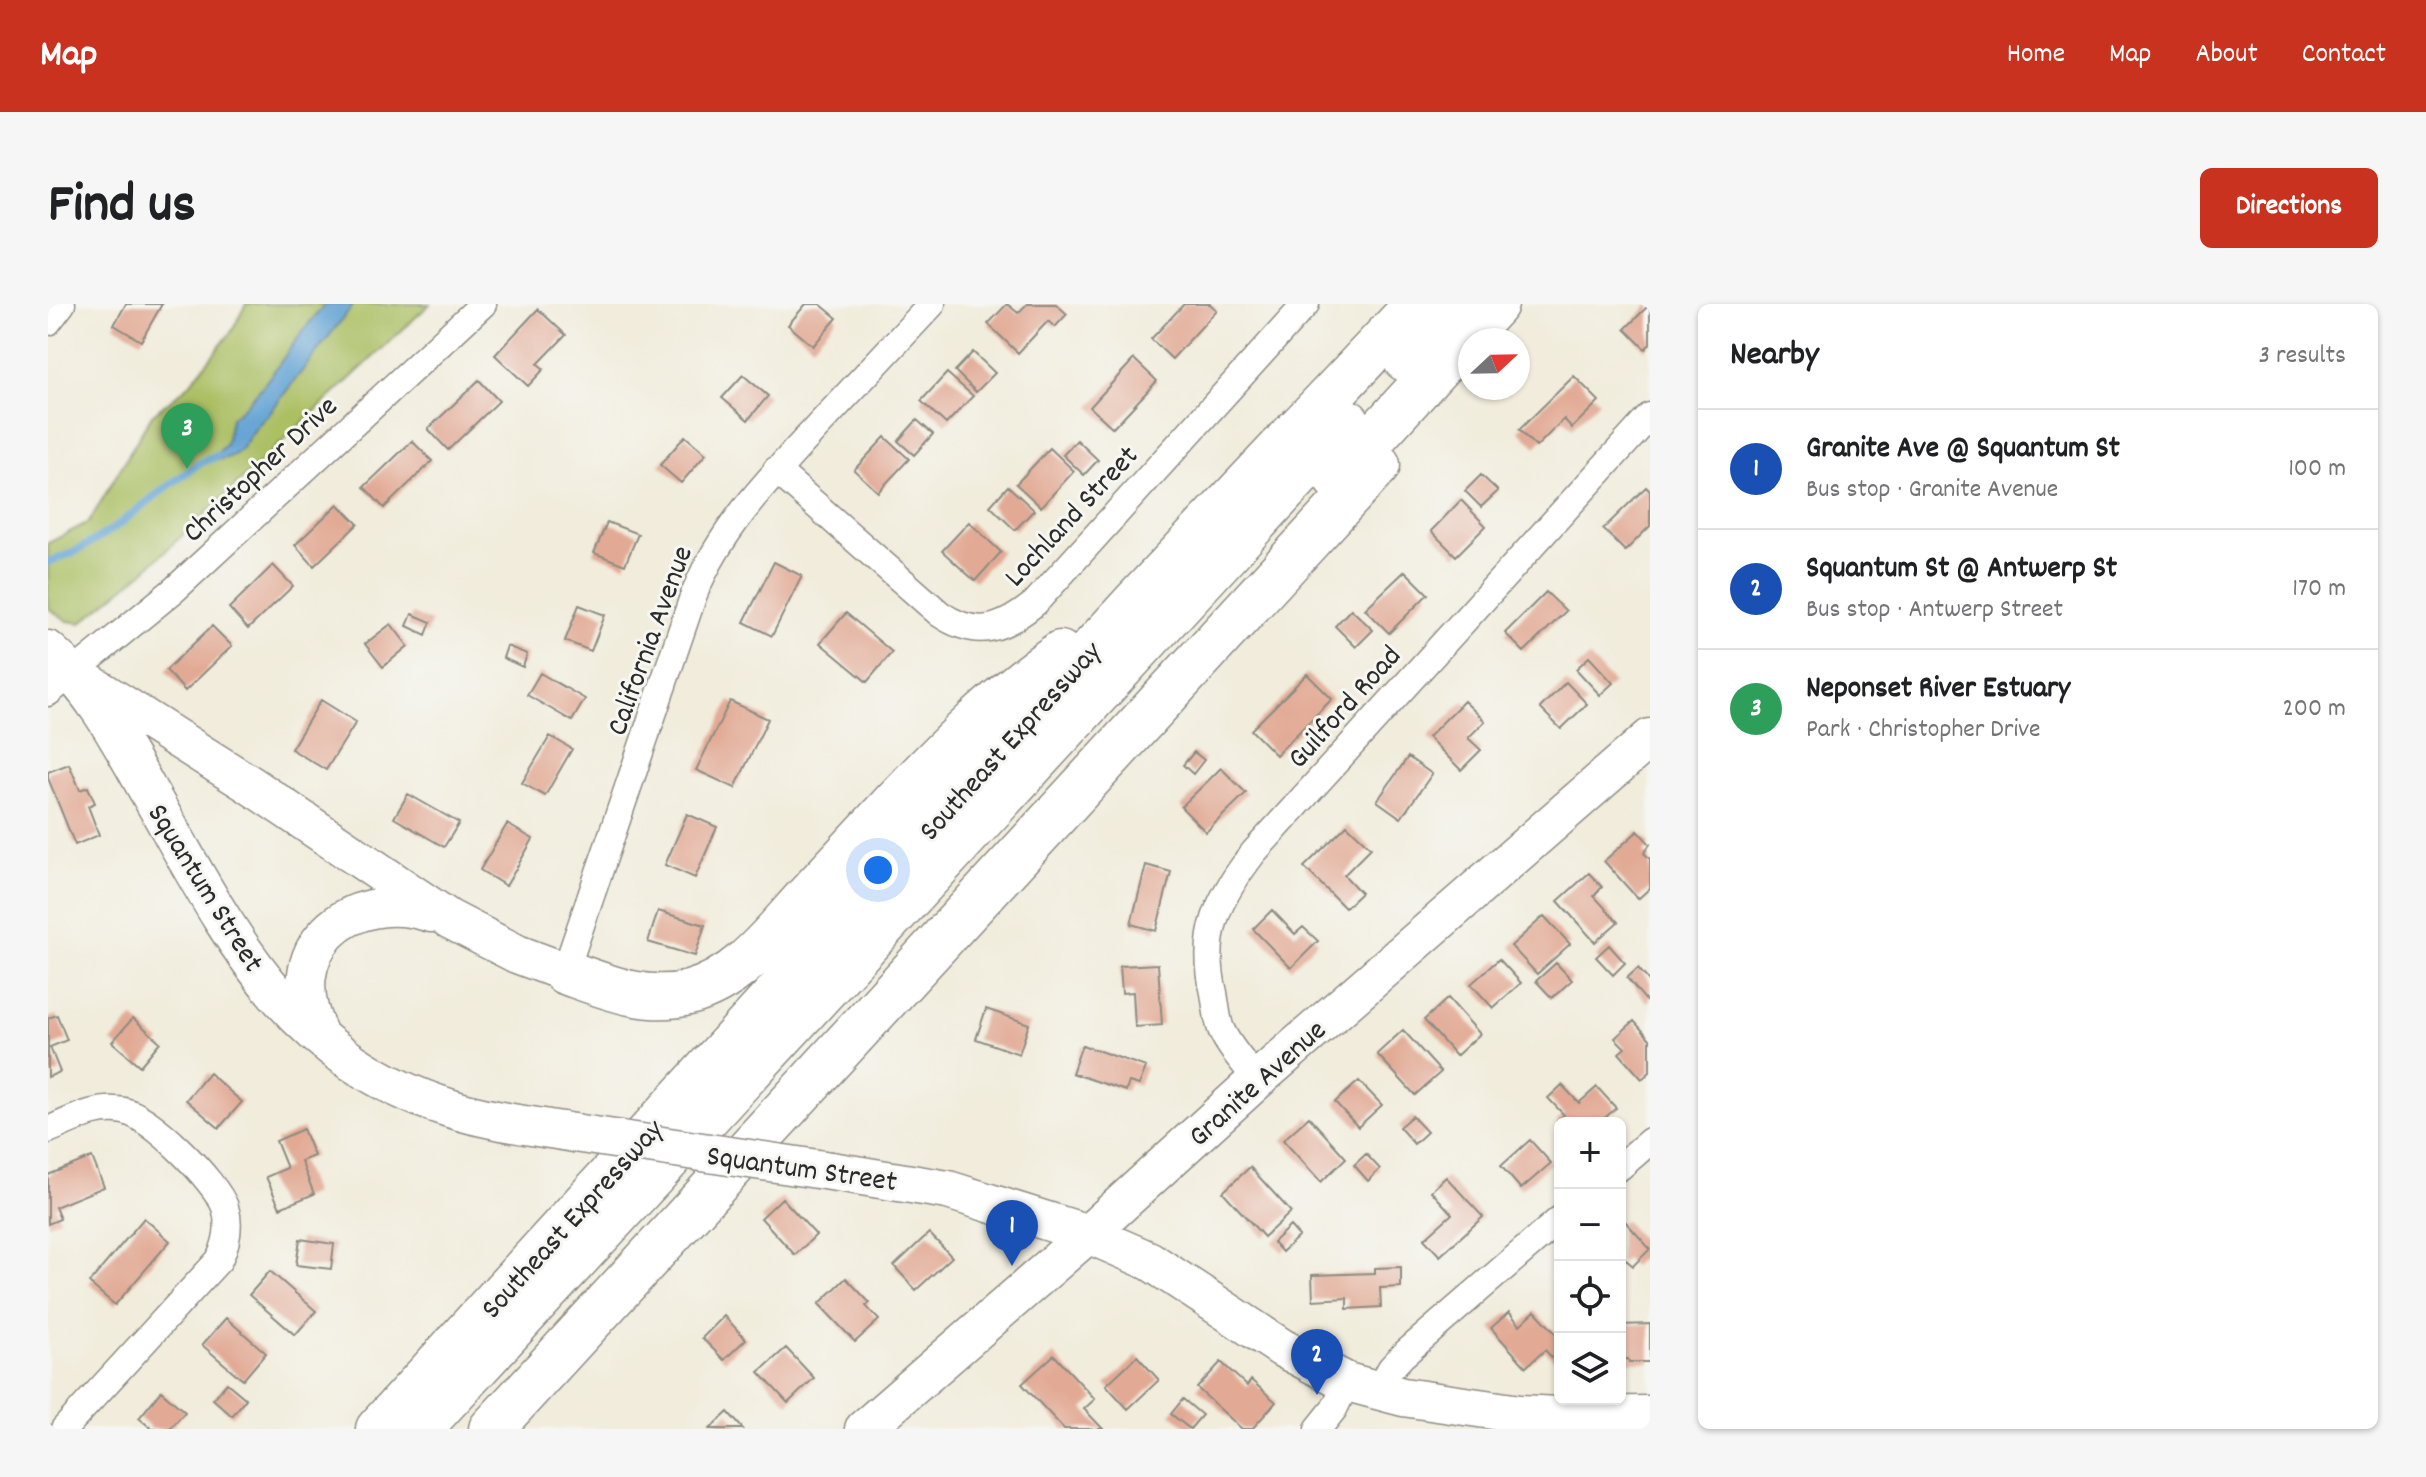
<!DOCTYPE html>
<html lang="en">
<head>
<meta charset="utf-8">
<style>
  :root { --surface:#fff; --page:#f6f6f6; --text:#202124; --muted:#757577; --line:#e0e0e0; --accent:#c8321e }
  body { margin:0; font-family:Dekko,sans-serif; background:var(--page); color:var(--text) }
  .controls { position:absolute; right:24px; bottom:24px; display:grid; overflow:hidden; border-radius:12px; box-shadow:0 2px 6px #0004 }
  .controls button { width:72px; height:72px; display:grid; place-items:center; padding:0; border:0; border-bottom:2px solid var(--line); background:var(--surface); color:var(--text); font:40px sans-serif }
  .compass { position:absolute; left:1410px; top:24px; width:72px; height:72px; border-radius:50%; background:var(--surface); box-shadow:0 2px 6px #0004; rotate:68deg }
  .you { position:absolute; left:830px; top:566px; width:28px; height:28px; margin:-20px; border:6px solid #fff; border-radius:50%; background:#1a73e8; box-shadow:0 0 0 12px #1a73e833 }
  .badge { display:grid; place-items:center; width:52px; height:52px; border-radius:50%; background:var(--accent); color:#fff; font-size:26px; font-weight:700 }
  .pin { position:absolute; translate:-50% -66px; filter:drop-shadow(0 2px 4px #0008) }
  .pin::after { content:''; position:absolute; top:42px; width:28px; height:24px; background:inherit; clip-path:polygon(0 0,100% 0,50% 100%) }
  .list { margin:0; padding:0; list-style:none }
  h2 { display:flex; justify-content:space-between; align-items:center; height:104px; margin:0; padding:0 32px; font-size:34px }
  h2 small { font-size:26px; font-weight:400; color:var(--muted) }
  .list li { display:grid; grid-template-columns:52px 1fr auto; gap:24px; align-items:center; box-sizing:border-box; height:120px; padding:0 32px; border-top:2px solid var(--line) }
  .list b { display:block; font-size:30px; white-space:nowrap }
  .list p { margin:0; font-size:26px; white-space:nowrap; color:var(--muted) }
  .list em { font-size:26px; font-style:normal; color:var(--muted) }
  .icon { flex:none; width:44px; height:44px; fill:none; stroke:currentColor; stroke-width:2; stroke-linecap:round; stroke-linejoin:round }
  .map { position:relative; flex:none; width:1602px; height:1125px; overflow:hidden; border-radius:12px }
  header { display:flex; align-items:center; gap:48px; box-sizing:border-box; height:112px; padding:0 40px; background:var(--accent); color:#fff }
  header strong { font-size:38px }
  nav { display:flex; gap:44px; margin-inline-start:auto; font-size:28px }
  .intro { display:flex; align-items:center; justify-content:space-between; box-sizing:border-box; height:192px; padding:0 48px }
  h1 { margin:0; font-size:56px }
  .button { padding:20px 36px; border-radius:12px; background:var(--accent); color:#fff; font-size:28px; font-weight:700 }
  main { display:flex; gap:48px; padding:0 48px }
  aside { flex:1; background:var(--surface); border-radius:12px; box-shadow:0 2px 6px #0004 }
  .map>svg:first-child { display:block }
  .green { fill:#abbf64; stroke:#6b7548; stroke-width:2 }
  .water { fill:#60a1d3; stroke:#46667f; stroke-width:2 }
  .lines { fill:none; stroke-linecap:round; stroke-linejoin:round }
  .stream { stroke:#60a1d3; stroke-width:8 }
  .building { fill:#e2aa95 }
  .minor-casing { stroke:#8e8c83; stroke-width:29 }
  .secondary-casing { stroke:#8e8c83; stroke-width:41 }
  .motorway-casing { stroke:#8e8c83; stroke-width:47 }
  .minor { stroke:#fff; stroke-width:26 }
  .secondary { stroke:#fff; stroke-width:38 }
  .motorway { stroke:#fff; stroke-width:44 }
  .secondary-bridge-casing { stroke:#8e8c83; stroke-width:41; stroke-linecap:butt }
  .secondary-bridge { stroke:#fff; stroke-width:38 }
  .labels { text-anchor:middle; stroke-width:6; stroke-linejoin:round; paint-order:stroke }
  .street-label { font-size:30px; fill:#2b2b2b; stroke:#f6f6f2 }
</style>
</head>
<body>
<header>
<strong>Map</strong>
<nav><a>Home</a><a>Map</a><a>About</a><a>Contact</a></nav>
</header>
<div class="intro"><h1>Find us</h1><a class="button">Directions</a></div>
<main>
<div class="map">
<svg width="1602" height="1125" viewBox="0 0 1602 1125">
  <rect width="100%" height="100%" fill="#f6f6f2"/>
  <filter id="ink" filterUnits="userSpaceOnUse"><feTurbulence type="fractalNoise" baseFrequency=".0125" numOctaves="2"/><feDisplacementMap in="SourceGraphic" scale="16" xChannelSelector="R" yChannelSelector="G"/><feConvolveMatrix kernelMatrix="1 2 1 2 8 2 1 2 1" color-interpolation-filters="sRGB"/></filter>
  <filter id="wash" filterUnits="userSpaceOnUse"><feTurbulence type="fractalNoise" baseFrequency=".006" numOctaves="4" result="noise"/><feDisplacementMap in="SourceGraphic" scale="32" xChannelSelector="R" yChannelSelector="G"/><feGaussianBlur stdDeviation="1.8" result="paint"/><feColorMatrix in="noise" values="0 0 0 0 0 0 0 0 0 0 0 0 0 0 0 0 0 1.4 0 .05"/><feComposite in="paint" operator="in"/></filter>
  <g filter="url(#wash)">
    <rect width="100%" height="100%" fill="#f1ecdb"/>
    <!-- green -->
    <path class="green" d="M198,0h184l-287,268 -62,51 -13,-2 -20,-13v-65l41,-21 63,-107 36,-29 44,-55z"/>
    <!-- water -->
    <path class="water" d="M278,0h28l-87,112c-24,20 -19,44 -56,44l15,-16 5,-26c42,-34 59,-78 95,-114z"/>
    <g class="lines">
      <!-- stream -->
      <path class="stream" d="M0,258l27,-10 38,-23 51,-40 36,-26 19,-8"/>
    </g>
    <g id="blocks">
      <!-- building -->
      <path class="building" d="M78,0h36l-21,37 -27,-16z
        M758,0h14l17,14 -24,28 -25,-21z
        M959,0l11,9 9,-9h29l11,10 -12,13 -7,-6 -30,32 -30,-29z
        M1136,0h26l7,6 -45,49 -21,-20z
        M1602,0v40l-5,5 -20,-20z
        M490,5l28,26 -28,29 6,5 -16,17 -33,-31z
        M925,48l22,21 -19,19 -21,-21z
        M1086,55l23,22 -44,47 -23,-21z
        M899,69l26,23 -27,28 -25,-23z
        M695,71l25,21 -20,24 -26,-22z
        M1526,72l25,25 -27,27 -8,-9 -28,28 -17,-17z
        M431,76l20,21 -51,49 -20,-21z
        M869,116l16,14 -19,21 -16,-14z
        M637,132l21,18 -25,29 -21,-18z
        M837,133l24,22 -31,33 -24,-22z
        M1029,136l21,20 -14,15 -21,-20z
        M364,137l20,20 -48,47 -20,-21z
        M1002,144l24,23 -33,36 -25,-23z
        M1433,171l17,16 -17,16 -16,-16z
        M960,182l26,24 -19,20 -25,-24z
        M1598,183l4,4v35l-25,25 -22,-22z
        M1413,196l25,26 -30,30 -25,-25z
        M290,200l20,20 -44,42 -19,-21z
        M559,218l31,12 -13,31 -31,-12z
        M921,218l32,30 -26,29 -33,-30z
        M726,258l28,14 -30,60 -28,-14z
        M225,261l20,21 -45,43 -19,-21z
        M1357,267l23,23 -39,39 -24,-24z
        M1498,288l20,19 -42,41 -19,-19z
        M531,301l26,10 -14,36 -26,-10z
        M1303,305l22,21 -17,17 -21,-21z
        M798,309l46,39 -25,30 -47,-39z
        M364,310l19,8 -5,13 -19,-9z
        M343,320l17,22 -25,21 -18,-23z
        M164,322l20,20 -47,45 -19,-21z
        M459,342l20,8 -4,13 -20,-9z
        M1541,353l24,26 -13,12 -24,-26z
        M492,369l45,26 -13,22 -45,-26z
        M1259,370l25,25 -56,56 -25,-25z
        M1518,378l21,22 -26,25 -21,-21z
        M273,396l35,22 -30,48 -35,-21z
        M682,397l38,18 -33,69 -39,-18z
        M1416,397l21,20 -17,17 13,12 -20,20 -33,-33z
        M502,432l22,13 -27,47 -23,-13z
        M1146,448l10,8 -11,14 -10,-9z
        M1360,453l24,17 -31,44 -24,-17z
        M21,460l11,26 8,-3 7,16 -7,3 11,29 -24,10 -27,-67v-6z
        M1173,464l25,25 -40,39 -25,-25z
        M360,490l51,29 -15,24 -50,-29z
        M639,510l30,13 -22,51 -30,-13z
        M459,520l26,15 -27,47 -26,-16z
        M1299,521l24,23 -27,27 17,18 -16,15 -41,-41z
        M1590,527l12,13 -6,9 6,6v29l-12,11 -34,-38z
        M1098,561l25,7 -15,59 -25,-7z
        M1541,569l13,14 -8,9 24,26 -23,20 -37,-41z
        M1224,606l23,24 8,-7 15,14 -27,27 -38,-39z
        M610,607l47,14 -10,31 -47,-14z
        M1496,612l26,28 -33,30 -26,-28z
        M1561,641l16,18 -12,12 -17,-18z
        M1451,655l22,24 -28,25 -22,-24z
        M1508,659l16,17 -20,18 -16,-17z
        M1110,660l4,61 -27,2 -2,-35 -11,1 -2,-27z
        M1590,664l12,14v18l-3,2 -20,-24z
        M1400,694l32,36 -24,22 -32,-36z
        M938,705l43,15 -10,30 -43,-15z
        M9,711l10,25 -17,7 10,25 -12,5v-59z
        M85,714l27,24 -20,24 -28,-24z
        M1586,717l16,18v33l-8,7 -23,-26 6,-5 -10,-10z
        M1355,726l38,42 -26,23 -38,-41z
        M1034,741l64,22 -7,18 -10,-3 -3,9 -54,-18z
        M161,769l33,29 -23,26 -33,-28z
        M1311,777l23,24 -24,22 -23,-25z
        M1514,781l17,18 18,-16 19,21 -17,15h-40l-2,-2 7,-6 -16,-17z
        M1364,812l15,16 -13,12 -15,-17z
        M1261,813l37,41 -25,24 -38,-42z
        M255,825l11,27 -13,5 13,33 -34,14 -14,-31 21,-9 -11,-27z
        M1482,836l21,23 -30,26 -20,-23z
        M1318,850l14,15 -12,12 -14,-16z
        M44,853l12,30 -49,20 5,12 -12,5v-49z
        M1202,863l41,45 -27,25 -41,-45z
        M1398,873l37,40 -43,39 -16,-17 28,-25 -21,-23z
        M734,894l34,37 -21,20 -34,-37z
        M96,914l26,23 -55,64 -26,-22z
        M1576,916l26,29 -17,17 -8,-7 -5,4v-40z
        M1242,922l9,10 -17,16 -9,-10z
        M881,929l23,24 -36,33 -22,-24z
        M252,935l34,5 -3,25 -35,-4z
        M1353,963v20l-21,1 1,19 -34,2v-11l-34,2 -1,-25 63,-2v-5z
        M222,967l46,40 -21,24 -46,-40z
        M798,974l24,25 -4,3 13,14 -24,22 -36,-38z
        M1487,1007l25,27v19l-5,4 -10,-11 -19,17 -35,-39 18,-16 11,13z
        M676,1012l22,23 -22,21 -22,-22z
        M178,1014l40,35 -23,27 -41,-35z
        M1602,1020v38h-21l-1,-3h-8v-34z
        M738,1044l28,30 -26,25 -29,-31z
        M1006,1051l41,44 -11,10 19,20h-39l-42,-45z
        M1089,1052l22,24 -31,29 -22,-24z
        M1173,1058l26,24 4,-6 25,22 -24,27h-10l-45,-41z
        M179,1079l19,16 -14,17 -19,-17z
        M113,1087l24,21 -15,17h-18l-13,-11z
        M1135,1095l19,16 -12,14 -19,-15z
        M680,1108l15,17h-33z"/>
    </g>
  </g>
  <g filter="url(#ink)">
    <use href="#blocks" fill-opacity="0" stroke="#8e8c83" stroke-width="2"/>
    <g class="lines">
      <!-- minor casing -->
      <g class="minor-casing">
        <path id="minor" d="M0,18l14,-18
          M728,166l164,144c37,25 62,16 95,-11l271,-299
          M0,389l126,-103 309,-286
          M517,668l129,-378c27,-66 76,-116 124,-168 38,-41 76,-81 114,-122
          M1209,776c-12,-16 -28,-32 -36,-51 -4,-10 -5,-24 -7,-36 -14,-60 4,-94 40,-141l396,-436
          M0,826c24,-10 50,-25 76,-19 27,5 92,71 101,96 6,19 2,36 -6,53l-155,169
          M1572,863l30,-26
          M1330,1087l13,-23 11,-12 158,-137
          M1270,1125l16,-20 13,-27"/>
      </g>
      <!-- secondary casing -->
      <g class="secondary-casing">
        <path id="secondary" d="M0,346c48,41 76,99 107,153 77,136 134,254 294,305 40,13 84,18 125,25
          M41,379l160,101 200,135 68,35 48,18
          M271,731c-43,-84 29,-149 112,-122
          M783,867l117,19 140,44 62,27 132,87 65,34 56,15 117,17 37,2 93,-1
          M816,1125l224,-195 169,-154 393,-342"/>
      </g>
      <!-- motorway casing -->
      <g class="motorway-casing">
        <path id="motorway" d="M1357,55l51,-55
          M1288,175l160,-175
          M517,668c40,14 81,32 124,21 50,-13 83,-58 117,-95 29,-31 58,-63 87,-94 51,-54 106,-109 167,-151
          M379,1117l921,-999
          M330,1125l757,-827 282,-298
          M443,1125l887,-964"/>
      </g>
      <!-- minor -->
      <use href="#minor" class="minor"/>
      <!-- secondary -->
      <use href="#secondary" class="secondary"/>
      <!-- motorway -->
      <use href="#motorway" class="motorway"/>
      <!-- secondary-bridge casing -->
      <g class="secondary-bridge-casing">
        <path id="secondary-bridge" d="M526,829l257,38"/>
      </g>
      <!-- secondary-bridge -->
      <use href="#secondary-bridge" class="secondary-bridge"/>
    </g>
  </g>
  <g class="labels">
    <!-- street labels -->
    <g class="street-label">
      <text transform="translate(211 164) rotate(-43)" y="10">Christopher Drive</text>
      <text transform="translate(1022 211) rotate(-47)" y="10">Lochland Street</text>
      <text transform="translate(600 336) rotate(-70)" y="10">California Avenue</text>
      <text transform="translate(1295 402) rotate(-48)" y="10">Guilford Road</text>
      <text transform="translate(961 436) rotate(-48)" y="10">Southeast Expressway</text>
      <text transform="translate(159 583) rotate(58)" y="10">Squantum Street</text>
      <text transform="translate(1208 778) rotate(-42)" y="10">Granite Avenue</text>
      <text transform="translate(754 863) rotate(8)" y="10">Squantum Street</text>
      <text transform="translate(523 914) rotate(-48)" y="10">Southeast Expressway</text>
    </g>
  </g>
</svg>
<div class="controls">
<button>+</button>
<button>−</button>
<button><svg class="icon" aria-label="locate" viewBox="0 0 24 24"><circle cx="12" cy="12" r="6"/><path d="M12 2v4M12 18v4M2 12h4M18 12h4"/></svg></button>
<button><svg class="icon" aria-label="layers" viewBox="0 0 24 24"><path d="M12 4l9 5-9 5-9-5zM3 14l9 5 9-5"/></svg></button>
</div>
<svg class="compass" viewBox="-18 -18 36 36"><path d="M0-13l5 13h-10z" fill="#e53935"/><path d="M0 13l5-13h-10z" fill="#757577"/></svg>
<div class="you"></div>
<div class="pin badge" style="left:964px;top:962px;background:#1a4fb4">1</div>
<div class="pin badge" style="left:1269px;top:1091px;background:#1a4fb4">2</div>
<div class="pin badge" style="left:139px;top:165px;background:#2e9e5b">3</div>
</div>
<aside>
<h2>Nearby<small>3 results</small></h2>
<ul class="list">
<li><span class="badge" style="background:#1a4fb4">1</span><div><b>Granite Ave @ Squantum St</b><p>Bus stop · Granite Avenue</p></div><em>100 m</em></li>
<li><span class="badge" style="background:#1a4fb4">2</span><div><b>Squantum St @ Antwerp St</b><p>Bus stop · Antwerp Street</p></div><em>170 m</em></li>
<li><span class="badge" style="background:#2e9e5b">3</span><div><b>Neponset River Estuary</b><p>Park · Christopher Drive</p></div><em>200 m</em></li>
</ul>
</aside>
</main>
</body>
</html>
